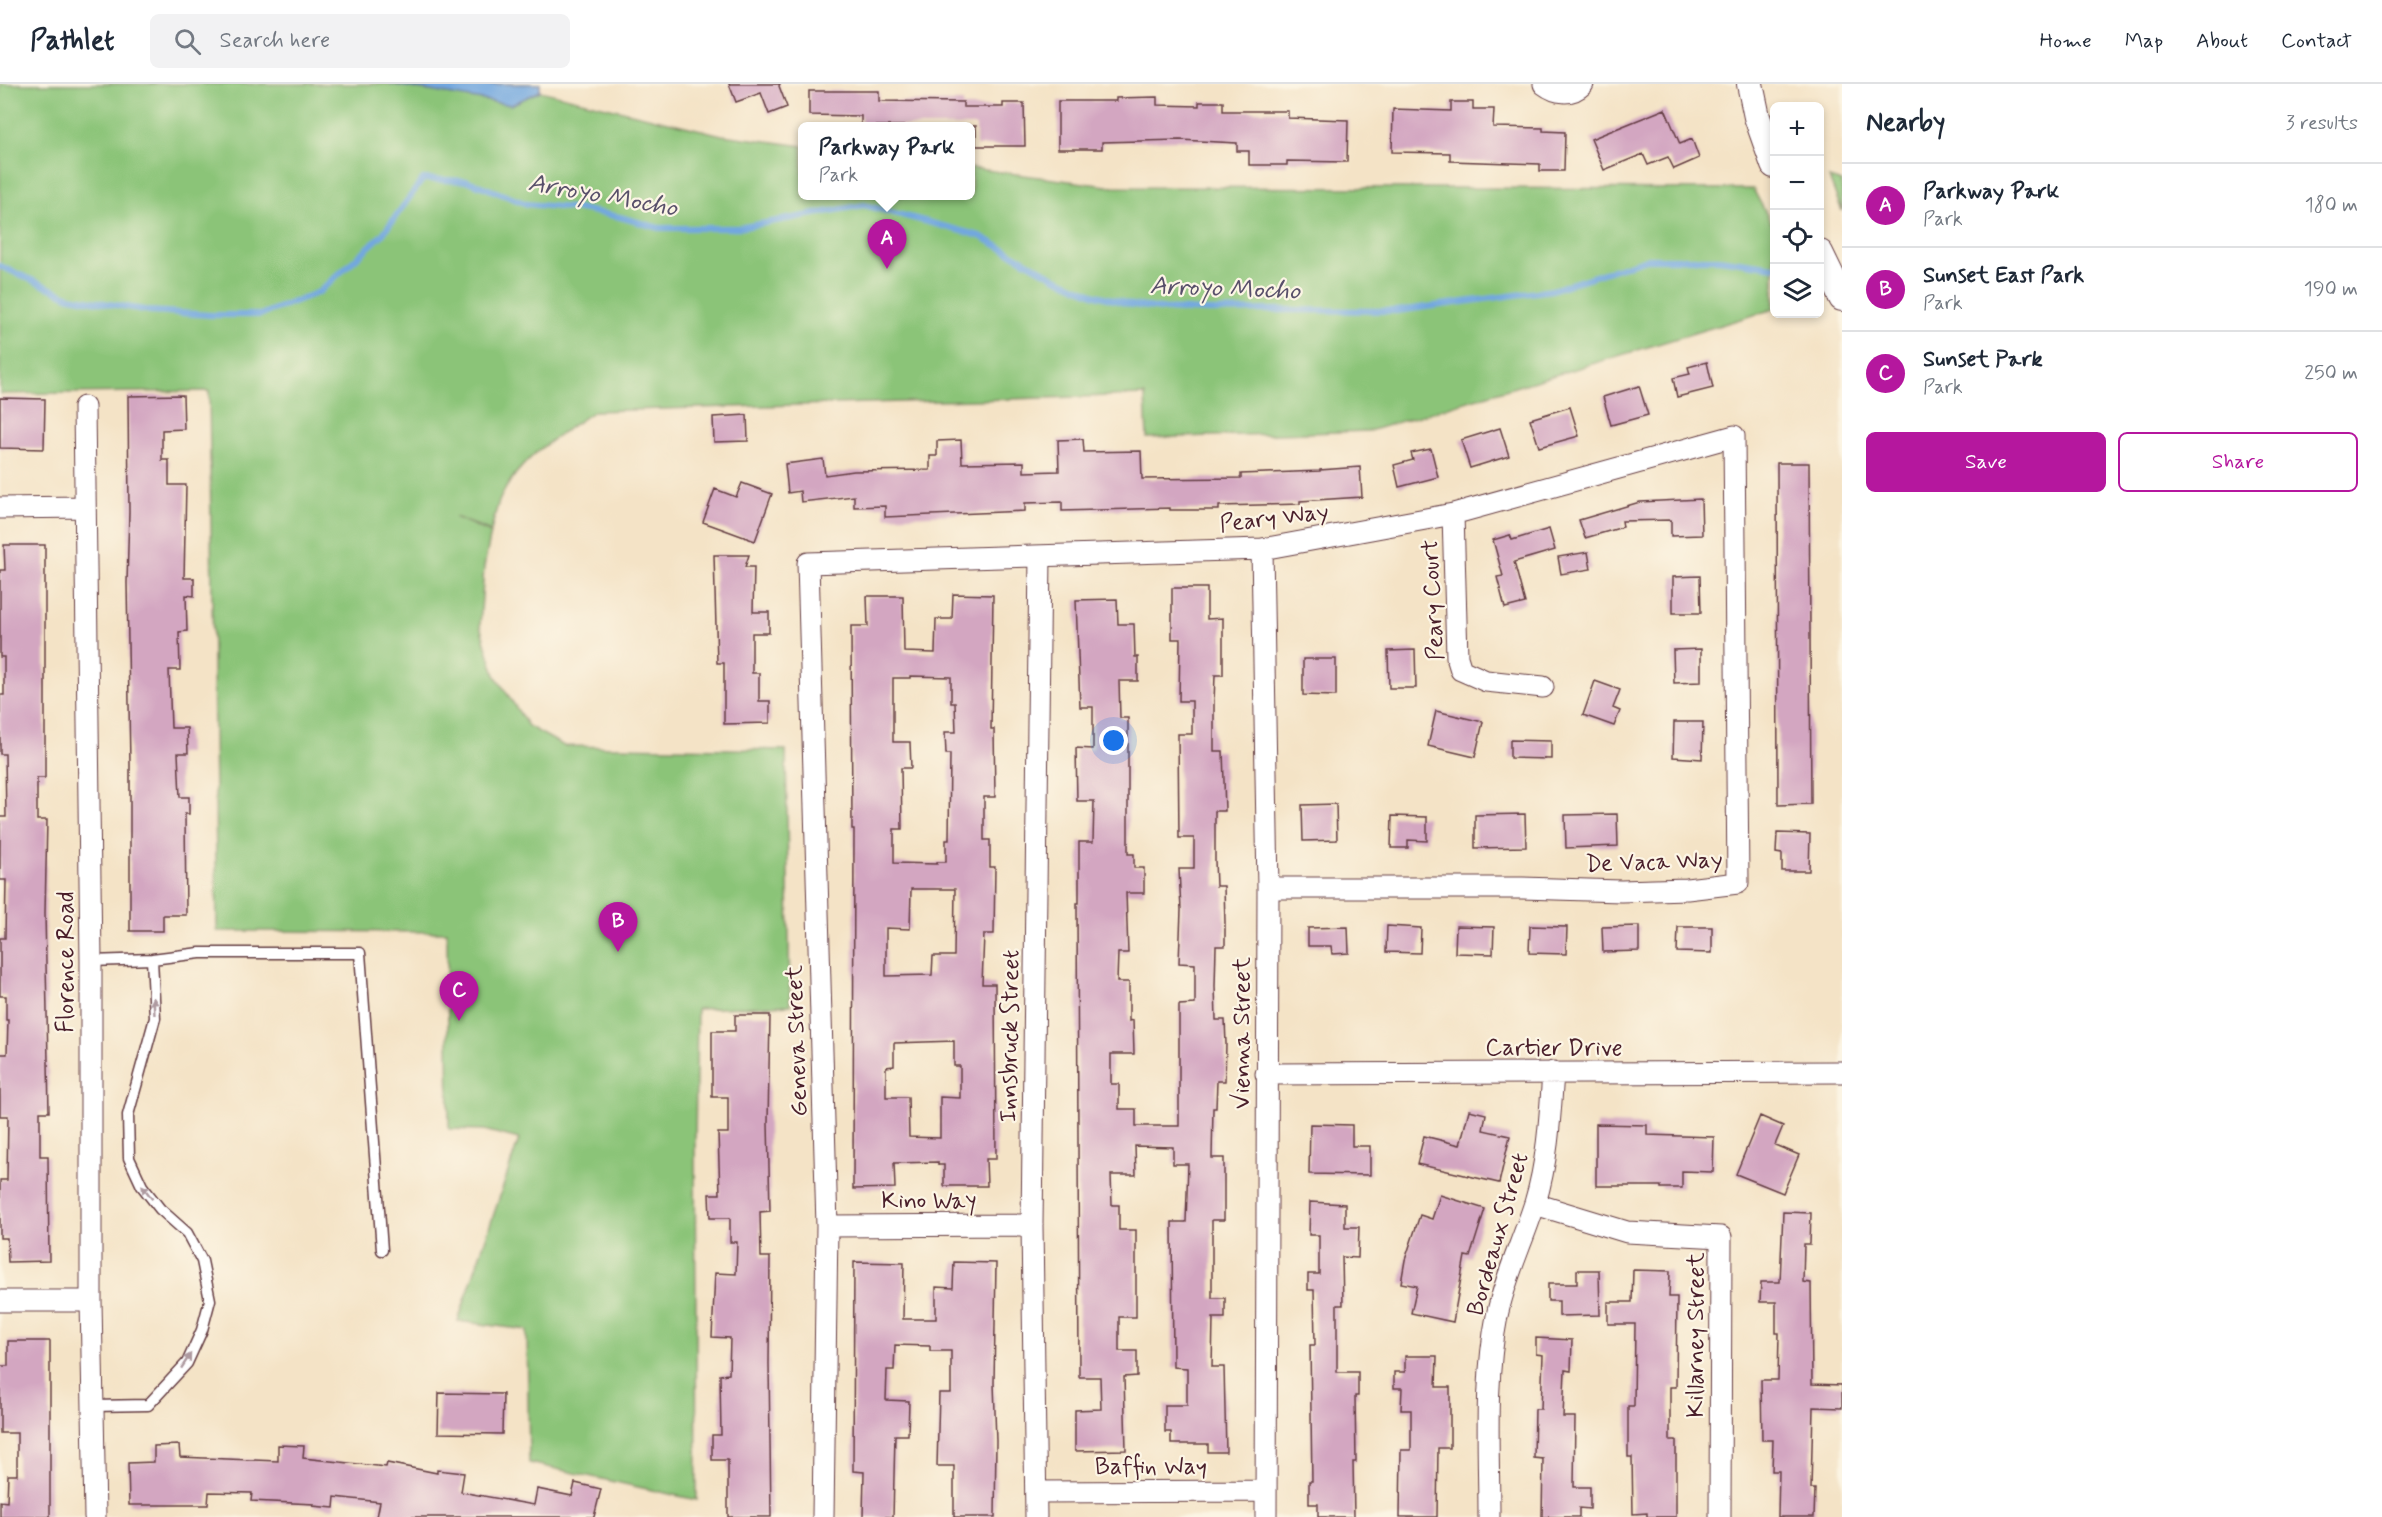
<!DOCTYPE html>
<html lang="en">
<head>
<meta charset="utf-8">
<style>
  :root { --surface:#fff; --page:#f2f2f3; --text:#1f2937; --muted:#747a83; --line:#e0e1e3; --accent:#b5179e }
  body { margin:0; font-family:Mynerve,sans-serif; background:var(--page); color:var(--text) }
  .controls { position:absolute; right:18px; top:18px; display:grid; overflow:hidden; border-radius:9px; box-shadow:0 3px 9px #0003 }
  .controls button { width:54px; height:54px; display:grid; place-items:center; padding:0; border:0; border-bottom:2px solid var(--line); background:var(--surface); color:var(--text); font:30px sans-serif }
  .you { position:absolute; left:1114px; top:657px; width:21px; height:21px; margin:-15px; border:4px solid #fff; border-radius:50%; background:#1a73e8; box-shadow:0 0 0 9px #1a73e833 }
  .badge { display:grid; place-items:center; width:39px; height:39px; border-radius:50%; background:var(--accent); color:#fff; font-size:20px; font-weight:700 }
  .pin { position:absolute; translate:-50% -50px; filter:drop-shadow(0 2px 3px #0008) }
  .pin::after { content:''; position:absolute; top:32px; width:21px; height:18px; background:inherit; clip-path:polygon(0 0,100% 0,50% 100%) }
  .popup { position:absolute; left:798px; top:38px; width:177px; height:78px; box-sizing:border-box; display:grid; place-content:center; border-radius:9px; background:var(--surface); filter:drop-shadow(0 2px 4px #0005); font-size:20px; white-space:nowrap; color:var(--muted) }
  .popup b { font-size:22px; color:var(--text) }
  .popup::after { content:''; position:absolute; left:50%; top:100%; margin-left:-12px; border:12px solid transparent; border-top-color:var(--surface) }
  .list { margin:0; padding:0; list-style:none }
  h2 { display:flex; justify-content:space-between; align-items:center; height:78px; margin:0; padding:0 24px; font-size:26px }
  h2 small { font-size:20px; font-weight:400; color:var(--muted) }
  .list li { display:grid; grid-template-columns:39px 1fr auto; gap:18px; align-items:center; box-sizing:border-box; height:84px; padding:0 24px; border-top:2px solid var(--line) }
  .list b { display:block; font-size:22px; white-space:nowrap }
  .list p { margin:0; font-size:20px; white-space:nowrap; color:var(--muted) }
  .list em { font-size:20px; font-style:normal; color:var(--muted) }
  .actions { display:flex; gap:12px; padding:18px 24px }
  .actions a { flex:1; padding:14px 0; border:2px solid var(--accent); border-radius:9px; text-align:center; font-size:21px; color:var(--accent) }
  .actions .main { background:var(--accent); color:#fff }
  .icon { flex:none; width:33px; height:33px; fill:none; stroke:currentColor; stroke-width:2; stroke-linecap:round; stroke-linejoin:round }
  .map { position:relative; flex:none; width:1842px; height:1433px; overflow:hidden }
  header { display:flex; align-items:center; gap:36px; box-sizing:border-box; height:84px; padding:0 30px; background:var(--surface); border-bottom:2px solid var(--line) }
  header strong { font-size:28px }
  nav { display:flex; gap:33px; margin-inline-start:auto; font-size:21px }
  .search { width:420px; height:54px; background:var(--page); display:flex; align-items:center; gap:15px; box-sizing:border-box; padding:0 21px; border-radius:9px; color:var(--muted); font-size:22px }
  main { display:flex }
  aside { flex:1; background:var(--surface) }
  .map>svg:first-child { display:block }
  .green { fill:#8bc478; stroke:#6a7252; stroke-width:1.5 }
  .water { fill:#72a7df; stroke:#5e6385; stroke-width:1.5 }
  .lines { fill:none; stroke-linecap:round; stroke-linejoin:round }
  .stream { stroke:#72a7df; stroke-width:6 }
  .building { fill:#d3a6c1; fill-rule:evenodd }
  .service-casing { stroke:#643c42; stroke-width:13 }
  .minor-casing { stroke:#643c42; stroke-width:23 }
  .tertiary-casing { stroke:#643c42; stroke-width:28 }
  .service { stroke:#fff; stroke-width:10 }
  .minor { stroke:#fff; stroke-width:21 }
  .tertiary { stroke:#fff; stroke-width:26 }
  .oneway { fill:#ae9aa0 }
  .labels { text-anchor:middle; stroke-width:4.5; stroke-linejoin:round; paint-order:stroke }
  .street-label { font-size:24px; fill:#4a1f2b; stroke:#fcf5e5 }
  .water-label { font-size:26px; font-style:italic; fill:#584f6a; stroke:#fcf5e5 }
</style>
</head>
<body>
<header>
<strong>Pathlet</strong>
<div class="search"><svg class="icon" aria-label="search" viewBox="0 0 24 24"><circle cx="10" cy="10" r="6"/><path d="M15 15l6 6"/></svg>Search here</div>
<nav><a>Home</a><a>Map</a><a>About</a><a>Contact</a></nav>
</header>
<main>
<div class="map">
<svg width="1842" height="1433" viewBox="0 0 1842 1433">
  <rect width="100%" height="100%" fill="#fcf5e5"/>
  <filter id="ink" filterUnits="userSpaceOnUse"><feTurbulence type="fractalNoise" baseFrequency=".0167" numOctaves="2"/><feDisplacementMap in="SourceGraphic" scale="12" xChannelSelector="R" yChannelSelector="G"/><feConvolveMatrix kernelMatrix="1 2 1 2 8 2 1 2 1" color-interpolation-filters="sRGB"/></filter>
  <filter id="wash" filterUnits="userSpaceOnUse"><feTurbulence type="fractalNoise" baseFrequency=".008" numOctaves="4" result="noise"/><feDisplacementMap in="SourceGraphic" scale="24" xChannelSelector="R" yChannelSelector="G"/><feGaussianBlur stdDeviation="1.35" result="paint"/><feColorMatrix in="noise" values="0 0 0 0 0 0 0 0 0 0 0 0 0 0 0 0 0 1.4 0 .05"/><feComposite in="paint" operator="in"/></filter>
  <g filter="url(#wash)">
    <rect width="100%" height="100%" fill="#f4e3c6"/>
    <!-- green -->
    <path class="green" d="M0,0h540v7l182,44 81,11v50h168v-28l143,19 639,2 21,39v81l-405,122 -222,7 -2,-43 -551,16c-34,23 -73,46 -92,84 -6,11 -8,25 -11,36l-36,-14 36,16 -7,34 -4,59 15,49 33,51 36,20 222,4 4,255 -93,4 -2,133 2,358 -168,-37 -2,-133 -69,-9 61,-182 -35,-9 -35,-1 -2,-197 -230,-1 -8,-540 -209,3z
      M1829,94l13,4v29z"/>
    <!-- water -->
    <path class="water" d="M389,0h151v7l-29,14z"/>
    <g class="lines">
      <!-- stream -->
      <path class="stream" d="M0,182l70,31 80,14 61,4h49l59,-23 63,-57 41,-56 45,2 59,23 53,5 40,8 39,11h79l126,-23 116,31 76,42 37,16 39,11 29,4 48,2 65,-1 123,1 155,-21 94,-31h73l55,8"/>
    </g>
    <g id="blocks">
      <!-- building -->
      <path class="building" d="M729,0h51l-1,2 8,21 -18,7 -8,-21 -25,9z
        M809,7h70v10l84,1v5h40v-4h21l1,43h-49v-20h-115v-10l-52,-1z
        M1157,13v8l42,1v-4h24v9h65v7l60,2 -1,42 -60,-1v4h-38v-14h-12v-8l-57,-3 -78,2v7h-44v-48h58v-3z
        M1451,18h22v7h21l-1,18 50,1v3l22,1 -1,39h-24v-7l-90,-3v-8l-58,-1 1,-43 58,2z
        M1665,25l15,35 12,-5 7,19 -25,11 -6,-12 -20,8 -5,-11 -39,16 -13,-31z
        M1707,278l6,26 -36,9 -4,-19 17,-4 -2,-7z
        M1639,302l9,29 -37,10 -8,-28z
        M183,311l1,34 -22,1v30h7v25h17l-2,93h10v18l-8,-1 1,36 -8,1 1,38h-11l2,58h16l1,25h-10l2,44h9v17h-4l1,101h-23v16h-33v-167l-3,-181 2,-71 -1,-116z
        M0,314l45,1 -1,50 -44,-1z
        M1570,323l9,29 -40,11 -9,-28z
        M747,331l1,26 -34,1 -1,-25z
        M1500,344l9,28 -39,12 -9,-28z
        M1083,355l1,13 57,-1 1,28 99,-1v-4l79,-3v-1l40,-3 2,30 -62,4v3l-81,2v4h-49v-2l-108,3v-9l-37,1v8l-140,6v-11l-31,1v-11l-53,6 -1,-11 -12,2 -3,-29 38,-5 2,16 29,-4 76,-1v-14h7v-15l24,-1 1,23 62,-1v10l35,-1 -1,-31z
        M1431,365l7,28 -39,10 -5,-22 19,-5 -2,-7z
        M1777,379h32l2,341 -33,1z
        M742,399l30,11 -17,47 -52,-19 12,-33 21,8z
        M1701,415l1,36 -31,1v-16l-49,1 1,6 -38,11 -6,-18 61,-18z
        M1549,445l6,21 -41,12 11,41 -20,5 -8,-31 6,-1 -10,-36 17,-5 2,5z
        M4,461h41v233h-8v42h10l-2,93 4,199h-9v44h8l1,105 -41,1 -1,-24h-7v-58h7l1,-64h-8v-62h7l1,-34h-2v-24h-6v-58h5l1,-58h-6v-63h6l-1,-63h-5v-59h4v-38h-4v-87h5z
        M1588,468l3,17 -30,5 -3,-17z
        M714,471h35l-4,12h9l-1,45h16v21h-17v40h7v28h11v22l-46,1v-61h-7z
        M1700,492l1,37h-28v-36z
        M1172,504h35v31l16,-1v57h-8l-1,27v49h9l2,60h-10v49l1,26h8l1,37v23h-9l-1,40 1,34h9l1,24 -1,37h-8l-1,27h-3l-1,50h12v62h-12v78h13v20h-12l-1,49h12l2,85h-18v-8h-37v-12h-6v-27h22v-37l-14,-1 -1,-145h14l2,-58h-15v-17l-38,-1 1,29h-25l1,30h7v25h17v87h-17v34h18v25l-13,1 2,73 -51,1v-41l26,-1 -1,-32h-21l-2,-474h2v-61h14l1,-41h-17l-1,-53 17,1v-42h-13l-4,-107 41,-1 1,25h16l1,33h3v24h-19l1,37h8v136h6v14h10v25h-18l2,60h-10l-1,29h12v39l4,-1 1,34h-23v30h8v25h17v17h43v-121l16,-1v-40l-16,-1 2,-53 -2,-41h15v-31h-15l-1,-104h14v-33h-13l1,-62h-8z
        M953,510l40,1 -2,134h3l1,68h-11v43h6v27h5l-1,67h-10l-2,50h13l1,175h-10l1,27h-43v-21h-6v-3l-44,1 1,25 -42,1 1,-360h-2l-1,-203h17l-1,-30h36l1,56 31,1 1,-34h16zM910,592l41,1v26h4l1,29h-11l1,22h4l-1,86h-3v22h-9v2l-43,-1v-34h8l-1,-61h10l-1,-26h-17v-64h17zM911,805h44l-1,67h-21l-1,19 -46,1v-48l24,1zM954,957v25h6v32l-20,-1v41l-31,-1 -1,-40h-22v-30l8,-1v-23z
        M1701,565v33l-27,1 -1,-33z
        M1415,566l1,38h-27l-1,-37z
        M1303,575h33v37l-33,-1z
        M1595,597l25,9 -7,18 7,3 -6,15 -31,-11z
        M1436,627l47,11 -8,35 -47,-11z
        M1674,638h29l-1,37 -29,-2z
        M1510,656l41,1v18l-41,-1z
        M1336,720l1,36 -34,1 -1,-36z
        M1525,730l1,33 -51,1v-33z
        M1617,730l1,32 -52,2 -1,-33z
        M1392,732l35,1v24l-19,-1v8h-17z
        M1777,749l33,1 -1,37h-27v-17l-6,-1z
        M1387,842l34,2 -1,25 -34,-1z
        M1456,842l38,1 -1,27 -38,-1z
        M1530,842l37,1 -1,27 -37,-1z
        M1639,842v25l-36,1 -1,-25z
        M1348,843l1,26 -17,1 -1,-8h-23v-18z
        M1678,843h34v26l-35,-1z
        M735,931h35l-2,108 2,88 -10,1 1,45h9l-1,107 2,153h-43v-57h-16v-25h9l-1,-60 9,-1 1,-36 -18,-1 3,-64 21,1 1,-32h-7v-24h-20l-1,-24h11l-2,-61h10v-36h-16v-66h23z
        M1469,1026l17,4 -3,16 27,6 -11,47 -82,-19 7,-28 36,9z
        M1760,1032l23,10 -8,19 24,10 -16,38 -47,-19z
        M1310,1040l42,1v21h18v29l-61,-1z
        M1596,1040l51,1v10l67,2 -1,35 -31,-1v17h-21v-2h-65z
        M1440,1111l45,14 -15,48 -5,-1 -12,66 -42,-9 6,-27 -16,-3 4,-23 15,-45 12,4z
        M1310,1118l35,2v23h14l-1,31 -16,-1 1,48h-6v67h21v24h-3l1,66h-3l1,55h-36v-13h-9v-23h3l-2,-136h5l-1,-55h-6v-16h11v-39h-10z
        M1783,1128l28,1 -1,31h-6l-1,38 8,1 1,101 30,1v23l-29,-1 -2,82h4l-1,28h-36l1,-46h-7l1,-31h-11l-1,-60h17l1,-47h-3v-31h-16l1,-20h19z
        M854,1178l50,1 -1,56h33v-32l17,1 1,-26 42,1 -2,120 2,58 -1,76h-41v-51h-17l2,-73h12v-42h-21v-5l-35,-1 -1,25h-7l-1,30 23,1 -1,34h-13l-2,82h-30l1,-45 -11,-1z
        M1577,1186h22l1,45 -41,1v-15h-11v-17h29z
        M1633,1186l37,1 -1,26h8l-1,90h-6v53h6v77h-29v-4l-14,1 -1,-57h-4v-51h6l1,-82h-27v-22h24z
        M1536,1254l36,2 -1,31 -6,-1 -2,47h12l-1,70h16v22l-11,-1v9h-37l1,-58 -9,-1 1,-49h6l2,-54 -7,-1z
        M8,1257h42v176h-50v-16l7,1 1,-27h9v-42h-17v-67h8z
        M1405,1272h32l-1,31h14v61h-12l-1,69h-37l1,-67h10v-40h-10l1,-22h-8v-16h11z
        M439,1309l64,1 -1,40 -64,-1z
        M179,1361l1,12 98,4v-16l26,1 -1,12 83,9 1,-4 50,10v-3l27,3 -3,19 73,13 3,-16 35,7 3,-13 26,6 -7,28h-217l3,-15 -45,-5 -1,11 -21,-2 1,-2 -63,-3 1,-8 -43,-1 -1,13h-79l-1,-42 26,-1v-16z"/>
    </g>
  </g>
  <g filter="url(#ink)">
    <use href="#blocks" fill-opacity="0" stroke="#643c42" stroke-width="1.5"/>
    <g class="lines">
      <!-- service casing -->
      <g class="service-casing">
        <path id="service" d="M91,877l61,-2 48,-6h160l22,297
          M93,1322l55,-1 39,-42 15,-33 8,-30 -8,-39 -15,-28 -27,-24 -18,-23 -13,-28 -1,-43 27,-97 -3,-59"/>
      </g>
      <!-- minor casing -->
      <g class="minor-casing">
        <path id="minor" d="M1544,0c12,9 27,12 39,0
          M84,323l7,554v340l4,216
          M0,424l84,-1
          M1453,430l4,143 4,13 25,11 57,6
          M1262,465l6,339 -2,629
          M1266,990l576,-2
          M1535,1120l92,28 94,5 -1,280
          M827,1142l205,-1
          M0,1217h91
          M1036,1408l230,-1
          M823,1433l4,-291 -19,-663 454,-14 191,-35 281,-78 4,447 -51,6 -66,2 -99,-3h-254
          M1036,1433l-4,-292 8,-669
          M1489,1433c0,-66 -5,-136 8,-201 8,-39 26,-75 38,-113 13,-43 15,-86 18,-131"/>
      </g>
      <!-- tertiary casing -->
      <g class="tertiary-casing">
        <path id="tertiary" d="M1750,0l7,33 17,48
          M1820,169l22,45"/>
      </g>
      <!-- service -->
      <use href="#service" class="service"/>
      <!-- minor -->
      <use href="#minor" class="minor"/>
      <!-- tertiary -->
      <use href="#tertiary" class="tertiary"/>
    </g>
    <!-- one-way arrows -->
    <defs><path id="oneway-solid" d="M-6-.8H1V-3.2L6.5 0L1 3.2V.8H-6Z" transform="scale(1.5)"/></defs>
    <g class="oneway">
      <use href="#oneway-solid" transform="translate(154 922) rotate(-93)"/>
      <use href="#oneway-solid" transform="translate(147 1108) rotate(-127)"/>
      <use href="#oneway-solid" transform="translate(186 1277) rotate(-57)"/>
    </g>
  </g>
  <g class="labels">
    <!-- street labels -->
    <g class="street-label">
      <text transform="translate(1274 433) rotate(-7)" y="8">Peary Way</text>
      <text transform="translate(1432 516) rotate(-93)" y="8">Peary Court</text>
      <text transform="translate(1654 777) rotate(-2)" y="8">De Vaca Way</text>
      <text transform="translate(65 878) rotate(-90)" y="8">Florence Road</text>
      <text transform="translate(1241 949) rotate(-90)" y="8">Vienna Street</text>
      <text transform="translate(1009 952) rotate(-89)" y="8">Innsbruck Street</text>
      <text transform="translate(796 957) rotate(-92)" y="8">Geneva Street</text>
      <text x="1554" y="971">Cartier Drive</text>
      <text x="929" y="1124">Kino Way</text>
      <text transform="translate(1497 1150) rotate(-74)" y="8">Bordeaux Street</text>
      <text transform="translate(1695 1251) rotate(-90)" y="8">Killarney Street</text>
      <text x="1151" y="1390">Baffin Way</text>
    </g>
    <!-- water labels -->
    <g class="water-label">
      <text transform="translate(603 110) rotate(10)" y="9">Arroyo Mocho</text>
      <text transform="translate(1225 203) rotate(2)" y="9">Arroyo Mocho</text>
    </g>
  </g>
</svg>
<div class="controls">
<button>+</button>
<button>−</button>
<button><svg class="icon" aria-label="locate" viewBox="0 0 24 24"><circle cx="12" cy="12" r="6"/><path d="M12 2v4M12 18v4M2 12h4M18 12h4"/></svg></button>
<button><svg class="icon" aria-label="layers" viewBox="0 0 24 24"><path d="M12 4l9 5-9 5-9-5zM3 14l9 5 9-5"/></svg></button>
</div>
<div class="you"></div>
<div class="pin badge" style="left:887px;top:185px">A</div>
<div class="popup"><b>Parkway Park</b>Park</div>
<div class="pin badge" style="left:618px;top:868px">B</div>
<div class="pin badge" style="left:459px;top:937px">C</div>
</div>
<aside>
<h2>Nearby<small>3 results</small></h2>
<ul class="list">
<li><span class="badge">A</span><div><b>Parkway Park</b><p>Park</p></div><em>180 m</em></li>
<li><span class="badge">B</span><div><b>Sunset East Park</b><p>Park</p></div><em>190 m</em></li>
<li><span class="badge">C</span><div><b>Sunset Park</b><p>Park</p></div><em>250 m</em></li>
</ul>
<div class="actions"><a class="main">Save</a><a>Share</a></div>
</aside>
</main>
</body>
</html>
